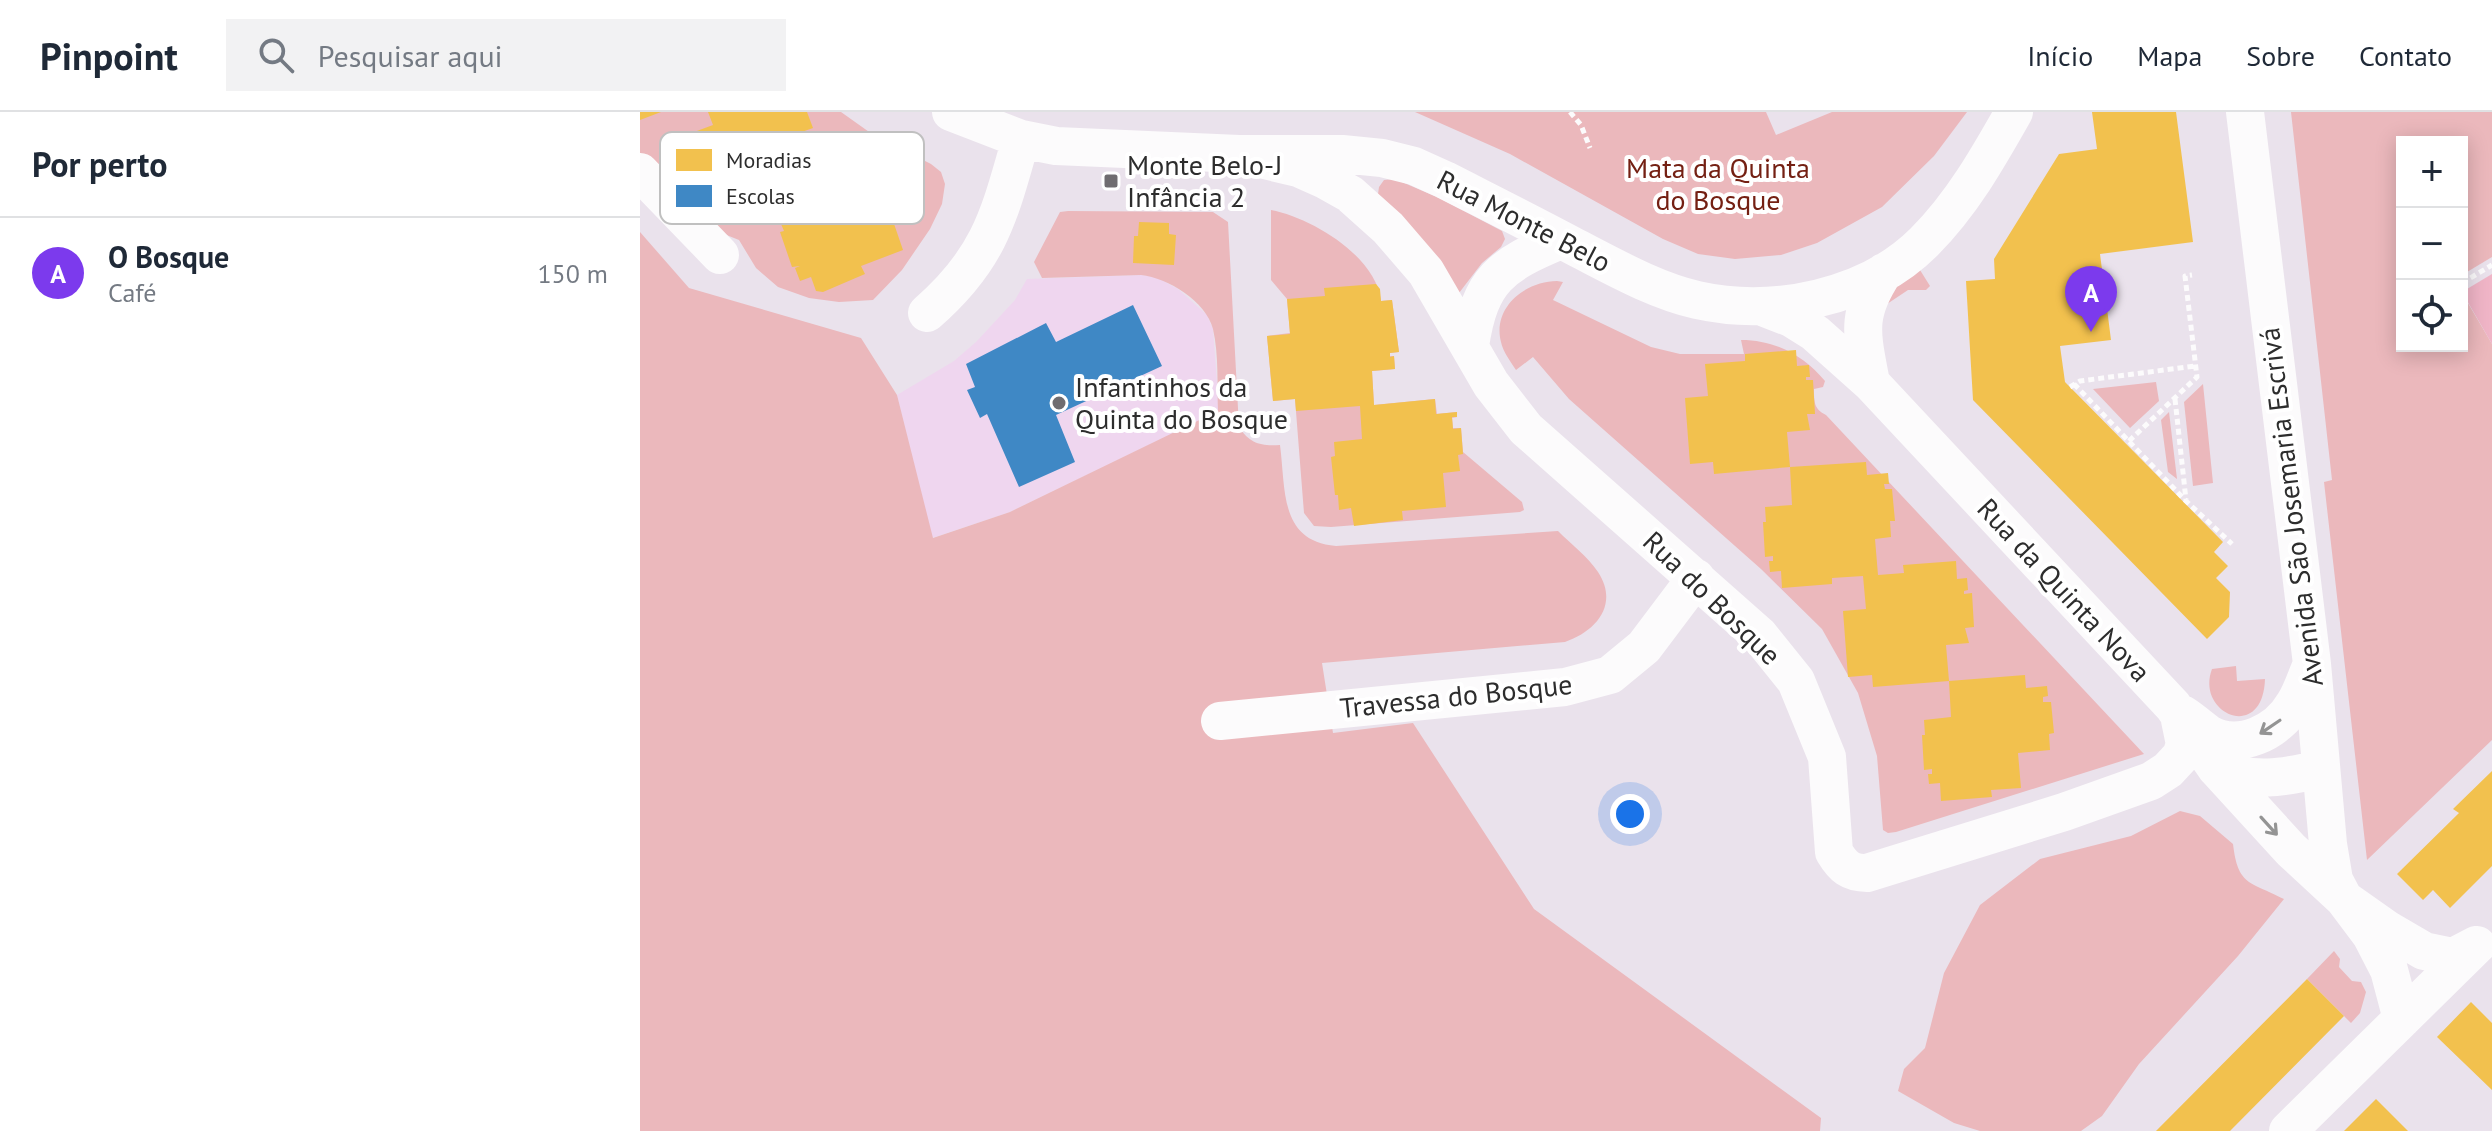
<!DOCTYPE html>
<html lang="pt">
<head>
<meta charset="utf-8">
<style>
  :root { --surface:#fff; --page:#f2f2f3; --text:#1f2937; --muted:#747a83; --line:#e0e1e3; --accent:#7c3aed }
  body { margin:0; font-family:"PT Sans",sans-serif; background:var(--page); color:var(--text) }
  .controls { position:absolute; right:24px; top:24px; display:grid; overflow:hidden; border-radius:0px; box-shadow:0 4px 20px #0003 }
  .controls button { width:72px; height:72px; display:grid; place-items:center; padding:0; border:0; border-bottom:2px solid var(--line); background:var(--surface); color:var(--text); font:40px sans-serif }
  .you { position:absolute; left:990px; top:702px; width:28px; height:28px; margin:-20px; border:6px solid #fff; border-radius:50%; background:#1a73e8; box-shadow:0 0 0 12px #1a73e833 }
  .badge { display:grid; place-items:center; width:52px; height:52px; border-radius:50%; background:var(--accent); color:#fff; font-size:26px; font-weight:700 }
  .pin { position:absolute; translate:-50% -66px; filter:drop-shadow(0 2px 4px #0008) }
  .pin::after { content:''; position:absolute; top:42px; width:28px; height:24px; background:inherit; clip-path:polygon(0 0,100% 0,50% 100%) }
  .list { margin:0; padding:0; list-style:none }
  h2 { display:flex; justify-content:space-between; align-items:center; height:104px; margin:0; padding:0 32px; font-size:34px }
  h2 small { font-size:26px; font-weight:400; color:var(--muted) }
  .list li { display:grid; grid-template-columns:52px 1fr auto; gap:24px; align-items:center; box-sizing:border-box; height:112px; padding:0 32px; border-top:2px solid var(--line) }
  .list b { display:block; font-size:30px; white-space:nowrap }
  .list p { margin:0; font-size:26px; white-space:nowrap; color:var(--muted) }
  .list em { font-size:26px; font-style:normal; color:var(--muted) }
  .icon { flex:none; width:44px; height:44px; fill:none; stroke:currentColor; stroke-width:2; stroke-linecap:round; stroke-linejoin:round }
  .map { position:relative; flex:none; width:1852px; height:1019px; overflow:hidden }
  header { display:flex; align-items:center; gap:48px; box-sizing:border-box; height:112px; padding:0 40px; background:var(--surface); border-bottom:2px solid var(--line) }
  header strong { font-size:38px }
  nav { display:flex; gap:44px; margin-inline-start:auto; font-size:28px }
  .search { width:560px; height:72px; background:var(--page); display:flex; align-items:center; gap:20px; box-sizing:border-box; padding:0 28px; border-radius:0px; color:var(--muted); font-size:30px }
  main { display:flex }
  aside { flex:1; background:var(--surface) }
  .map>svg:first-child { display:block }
  .education { fill:#efd6ef }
  .green { fill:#ebb8bc }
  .pitch { fill:#f0b5c7 }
  .homes { fill:#f2c14e }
  .schools { fill:#3f88c5 }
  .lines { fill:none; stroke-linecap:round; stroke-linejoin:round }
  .path { stroke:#fcfbfc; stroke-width:5; stroke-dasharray:6 4; stroke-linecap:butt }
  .minor { stroke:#fcfbfc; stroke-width:38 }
  .oneway { stroke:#949494 }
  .poi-dot { fill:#6f6c70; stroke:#fff; stroke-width:3 }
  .labels { text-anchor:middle; stroke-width:8; stroke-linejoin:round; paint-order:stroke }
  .poi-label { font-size:28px; fill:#2d2d2d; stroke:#fff; text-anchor:start }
  .park-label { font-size:28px; fill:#742013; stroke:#fff }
  .street-label { font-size:28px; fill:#2d2d2d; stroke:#fff }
  .key { fill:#fff; stroke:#c0c0c0; stroke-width:2 }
  .key-label { font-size:22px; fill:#2d2d2d }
</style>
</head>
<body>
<header>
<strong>Pinpoint</strong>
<div class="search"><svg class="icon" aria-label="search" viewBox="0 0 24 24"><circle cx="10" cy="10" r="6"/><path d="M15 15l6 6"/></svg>Pesquisar aqui</div>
<nav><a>Início</a><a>Mapa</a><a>Sobre</a><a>Contato</a></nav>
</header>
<main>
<aside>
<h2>Por perto<small></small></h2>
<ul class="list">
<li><span class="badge">A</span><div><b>O Bosque</b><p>Café</p></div><em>150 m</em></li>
</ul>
</aside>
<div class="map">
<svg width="1852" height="1019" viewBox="0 0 1852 1019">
  <rect width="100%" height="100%" fill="#eae2ec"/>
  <!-- education -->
  <path class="education" d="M501,163l15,2 22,12 29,26 6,14 6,82 -209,101 -78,26 -35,-143 57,-34 22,-19 39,-42 12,-21z"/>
  <!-- green -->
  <path class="green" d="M0,0h201l31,22 59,30 10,8 4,12 -3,20 -12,25 -28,41 -29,30 -34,2 -30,-4 -31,-11 -22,-19 -17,-28 -35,-14 -64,-63z
    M775,0h351l10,23 56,-23h135l-33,44 -52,51 -65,36 -36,12 -46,4 -37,-5 -35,-15 -153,-85z
    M1651,0h201v145l-30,18v-133h-60v204h60v-53l30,51v396l-125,120 -43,-378 8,-2z
    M755,67l44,19 63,33 3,8 -4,8 -19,16 -23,30 -81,-99 1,-7 5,-7z
    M631,98c41,8 105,46 110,91l11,-1 7,52 -9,1v3h4l1,13 -23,2 2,34 61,-6 2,15 20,-2v5l-5,1 1,10h8l2,24 59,50 2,8 -4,2 -189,15 -17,-1 -10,-13 -9,-114 -22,2 -6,-65 23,-3 -3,-34 -16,-19z
    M428,99l145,1 15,10 11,205c11,17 22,19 41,18 6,45 -1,96 56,101l222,-15c13,13 30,26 40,41 21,32 -1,59 -33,70l-243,21 11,70 80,-10 121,186 287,209 -1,13h-1180v-899l49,56 172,50 36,57 36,143 77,-26 208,-101c-1,-26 1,-56 -5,-82 -7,-28 -45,-51 -72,-54l-99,3 -8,-16 26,-50z
    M1280,158l10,16 -4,4h-18l-21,14 4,-16z
    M917,169l6,1 -10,18 98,47 29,7h64l-3,-14c34,0 62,15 84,41l-2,6 -9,2c0,13 0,20 12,26l318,339 -248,78 -8,1 -5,-3 -6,-74 -19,-63 -36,-64 -61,-60 -192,-170 -36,-42 -17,13c-5,-8 -13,-18 -15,-28 -9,-35 25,-61 56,-61z
    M1516,270l3,19 -29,27 -37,-39z
    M1563,272l10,99 -20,3 -9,-84z
    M1529,300l8,67 -9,-7 -7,-52z
    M1596,554l1,15 28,-2c-2,64 -70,35 -53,-10z
    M1540,699l20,5 33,28c5,42 16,37 51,55l-46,57 -99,108 -37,52 -21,15h-101l-26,-8 -56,-32 6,-22 21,-21 19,-75 36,-68 60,-46 91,-23z
    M1694,839l6,8 -1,8 13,14 9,1 5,10 -6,21 -9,10 -44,-44z"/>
  <!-- pitch -->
  <path class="pitch" d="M1852,162v70l-30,-52z"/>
  <!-- homes -->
  <path class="homes" d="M0,0h21l-21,8z
    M68,0h99l6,16 -17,6 13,34 55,-21 5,14 20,-7 2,7 -5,2 3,8 8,-3 9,27 -4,2 6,15 -16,6 11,32 -42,16 4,8 -42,18 -7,-1 -5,-14 -11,4 -5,-13 5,-2 -8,1 -12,-35 4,-1 -6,-14 28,-10 -13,-33 -25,8 3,9 -45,18 -8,-16 -11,4 -5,-13 4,-3 -7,2 -12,-33 3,-2 -4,-13 27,-10z
    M1452,0h84l17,130 -93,12 11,86 -51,6 5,36 158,160 -9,10 14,14 -12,12 14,14 -1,25 -22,22 -234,-239 -7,-119 29,-2 -1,-20 65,-105 38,-5z
    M499,110l30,1v11l7,1 -2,30 -41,-2 1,-27h4z
    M736,172l4,5 1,12 11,-1 7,52 -9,1v4l4,-1 1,13 -23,2 2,34 61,-6 1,15 21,-2v5h-5l1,12 8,-1 2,26 -5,1 2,16 -17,2 3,34 -44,4 1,9 -49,6 -3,-18 -12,2 -1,-15h-3l-4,-38 4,-1 -1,-14 28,-3 -2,-33 -64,5 -1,-12 -22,2 -6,-65 23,-2 -3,-35 38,-3 -1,-8z
    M1156,238l1,16 12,-1 1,12h-4v3h7l2,34h-8l3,16 -23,2 3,35 -76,7 -1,-12 -23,2 -5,-66 23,-2 -3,-32 40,-3v-7z
    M1226,350l1,13 21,-2 1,11h-5l1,5h7l3,32h-5l1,16 -16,2 3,36 26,-2 -1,-8 53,-4 1,18 10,-1 1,12 -4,1v3l8,-1 2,34 -9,1 4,15 -23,2 3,36 -76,6 -1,-12 -24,2 -5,-66 23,-2 -3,-33 -31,2v6l-50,4 -1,-17 -11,1 -1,-11h4v-5l-8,1 -2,-35h3l-1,-15 27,-2 -2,-38z
    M1385,563l1,13 21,-2 1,10 -5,1v5h8l3,31 -5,1 1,16 -32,3 3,35 -30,2 1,7 -51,4 -1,-18 -11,1 -1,-10h4v-5l-8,1 -2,-35h3l-1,-15 27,-3 -2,-36z
    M1852,659v95l-42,42 -17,-18 -10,10 -26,-26 62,-61 -6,-4z
    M1667,867l37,37 -114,115h-74z
    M1831,890l21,21v67l-55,-53z
    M1736,987l32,32h-64z"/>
  <!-- schools -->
  <path class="schools" d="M493,193l29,61 -106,49 19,47 -56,25 -32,-73 -7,4 -13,-28 8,-3 -9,-23 80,-41 10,19z"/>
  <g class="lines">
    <!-- path -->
    <path class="path" d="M930,0l11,13 9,23
      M1822,171l30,-18
      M1434,272l112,117 46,43
      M1430,275l10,-6 115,-15
      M1535,287l11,101
      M1489,329l68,-64 -12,-101 7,-1"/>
    <!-- minor -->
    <path class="minor" d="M311,0l70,27 35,7 183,8h103l40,4 32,8 31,14c43,22 87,44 130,67 39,20 79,43 122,53 76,17 171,-2 227,-58 38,-38 64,-84 90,-130
      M1605,0l67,552 16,180 6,36 10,19 27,36 18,35 13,49
      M599,42l59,14 27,12 25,14 38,34 38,44 65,112 35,45 233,206 37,46 31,76 7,95c9,15 16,21 33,21l197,-61 87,-31 17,-11 13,-14 4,-12 -5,-24
      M0,60l80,83
      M1125,196l26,10 24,15 56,50 302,323 43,62 75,82 53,49 44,31 36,21 29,6 23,-12
      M287,201c63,-55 72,-97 94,-174
      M830,234c10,-67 31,-81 91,-106
      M1231,271c-9,-49 -16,-67 13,-111
      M1544,603c9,6 17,13 25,19 30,17 69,-2 85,-30 8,-12 12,-27 18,-40
      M580,609l345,-34 45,-12 34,-28 52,-69
      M1576,656c36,15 67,10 104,1
      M1648,1019l189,-186"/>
  </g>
  <!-- one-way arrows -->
  <defs><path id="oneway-shaft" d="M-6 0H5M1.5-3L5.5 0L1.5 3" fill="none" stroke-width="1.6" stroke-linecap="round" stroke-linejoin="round" transform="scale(2)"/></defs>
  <g class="oneway">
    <use href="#oneway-shaft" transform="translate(1630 615) rotate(146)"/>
    <use href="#oneway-shaft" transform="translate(1629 714) rotate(48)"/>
  </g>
  <!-- markers -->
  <g class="poi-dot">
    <rect x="463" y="61" width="16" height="16" rx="4"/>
    <circle cx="419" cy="291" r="8"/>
  </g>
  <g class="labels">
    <!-- poi labels -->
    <g class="poi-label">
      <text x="487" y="63">Monte Belo-J<tspan x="487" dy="32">Infância 2</tspan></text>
      <text x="435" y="285">Infantinhos da<tspan x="435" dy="32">Quinta do Bosque</tspan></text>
    </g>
    <!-- park labels -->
    <g class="park-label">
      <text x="1078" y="66">Mata da Quinta<tspan x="1078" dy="32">do Bosque</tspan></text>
    </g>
    <!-- street labels -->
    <g class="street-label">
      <text transform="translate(884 109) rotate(27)" y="10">Rua Monte Belo</text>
      <text transform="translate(1651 395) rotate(-97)" y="10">Avenida São Josemaria Escrivá</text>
      <text transform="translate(1424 478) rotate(47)" y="10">Rua da Quinta Nova</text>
      <text transform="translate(1072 486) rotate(44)" y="10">Rua do Bosque</text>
      <text transform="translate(816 584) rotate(-6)" y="10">Travessa do Bosque</text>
    </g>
  </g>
  <!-- legend -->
  <rect x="20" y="20" width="264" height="92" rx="12" class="key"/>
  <rect x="36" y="37" width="36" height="22" fill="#f2c14e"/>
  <rect x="36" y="73" width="36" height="22" fill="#3f88c5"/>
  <g class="key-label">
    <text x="86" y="56">Moradias</text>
    <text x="86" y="92">Escolas</text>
  </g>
</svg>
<div class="controls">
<button>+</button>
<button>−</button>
<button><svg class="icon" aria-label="locate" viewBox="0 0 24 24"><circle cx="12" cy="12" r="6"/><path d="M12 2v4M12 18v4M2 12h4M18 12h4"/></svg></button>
</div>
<div class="you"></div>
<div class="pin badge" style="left:1451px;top:220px">A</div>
</div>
</main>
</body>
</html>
